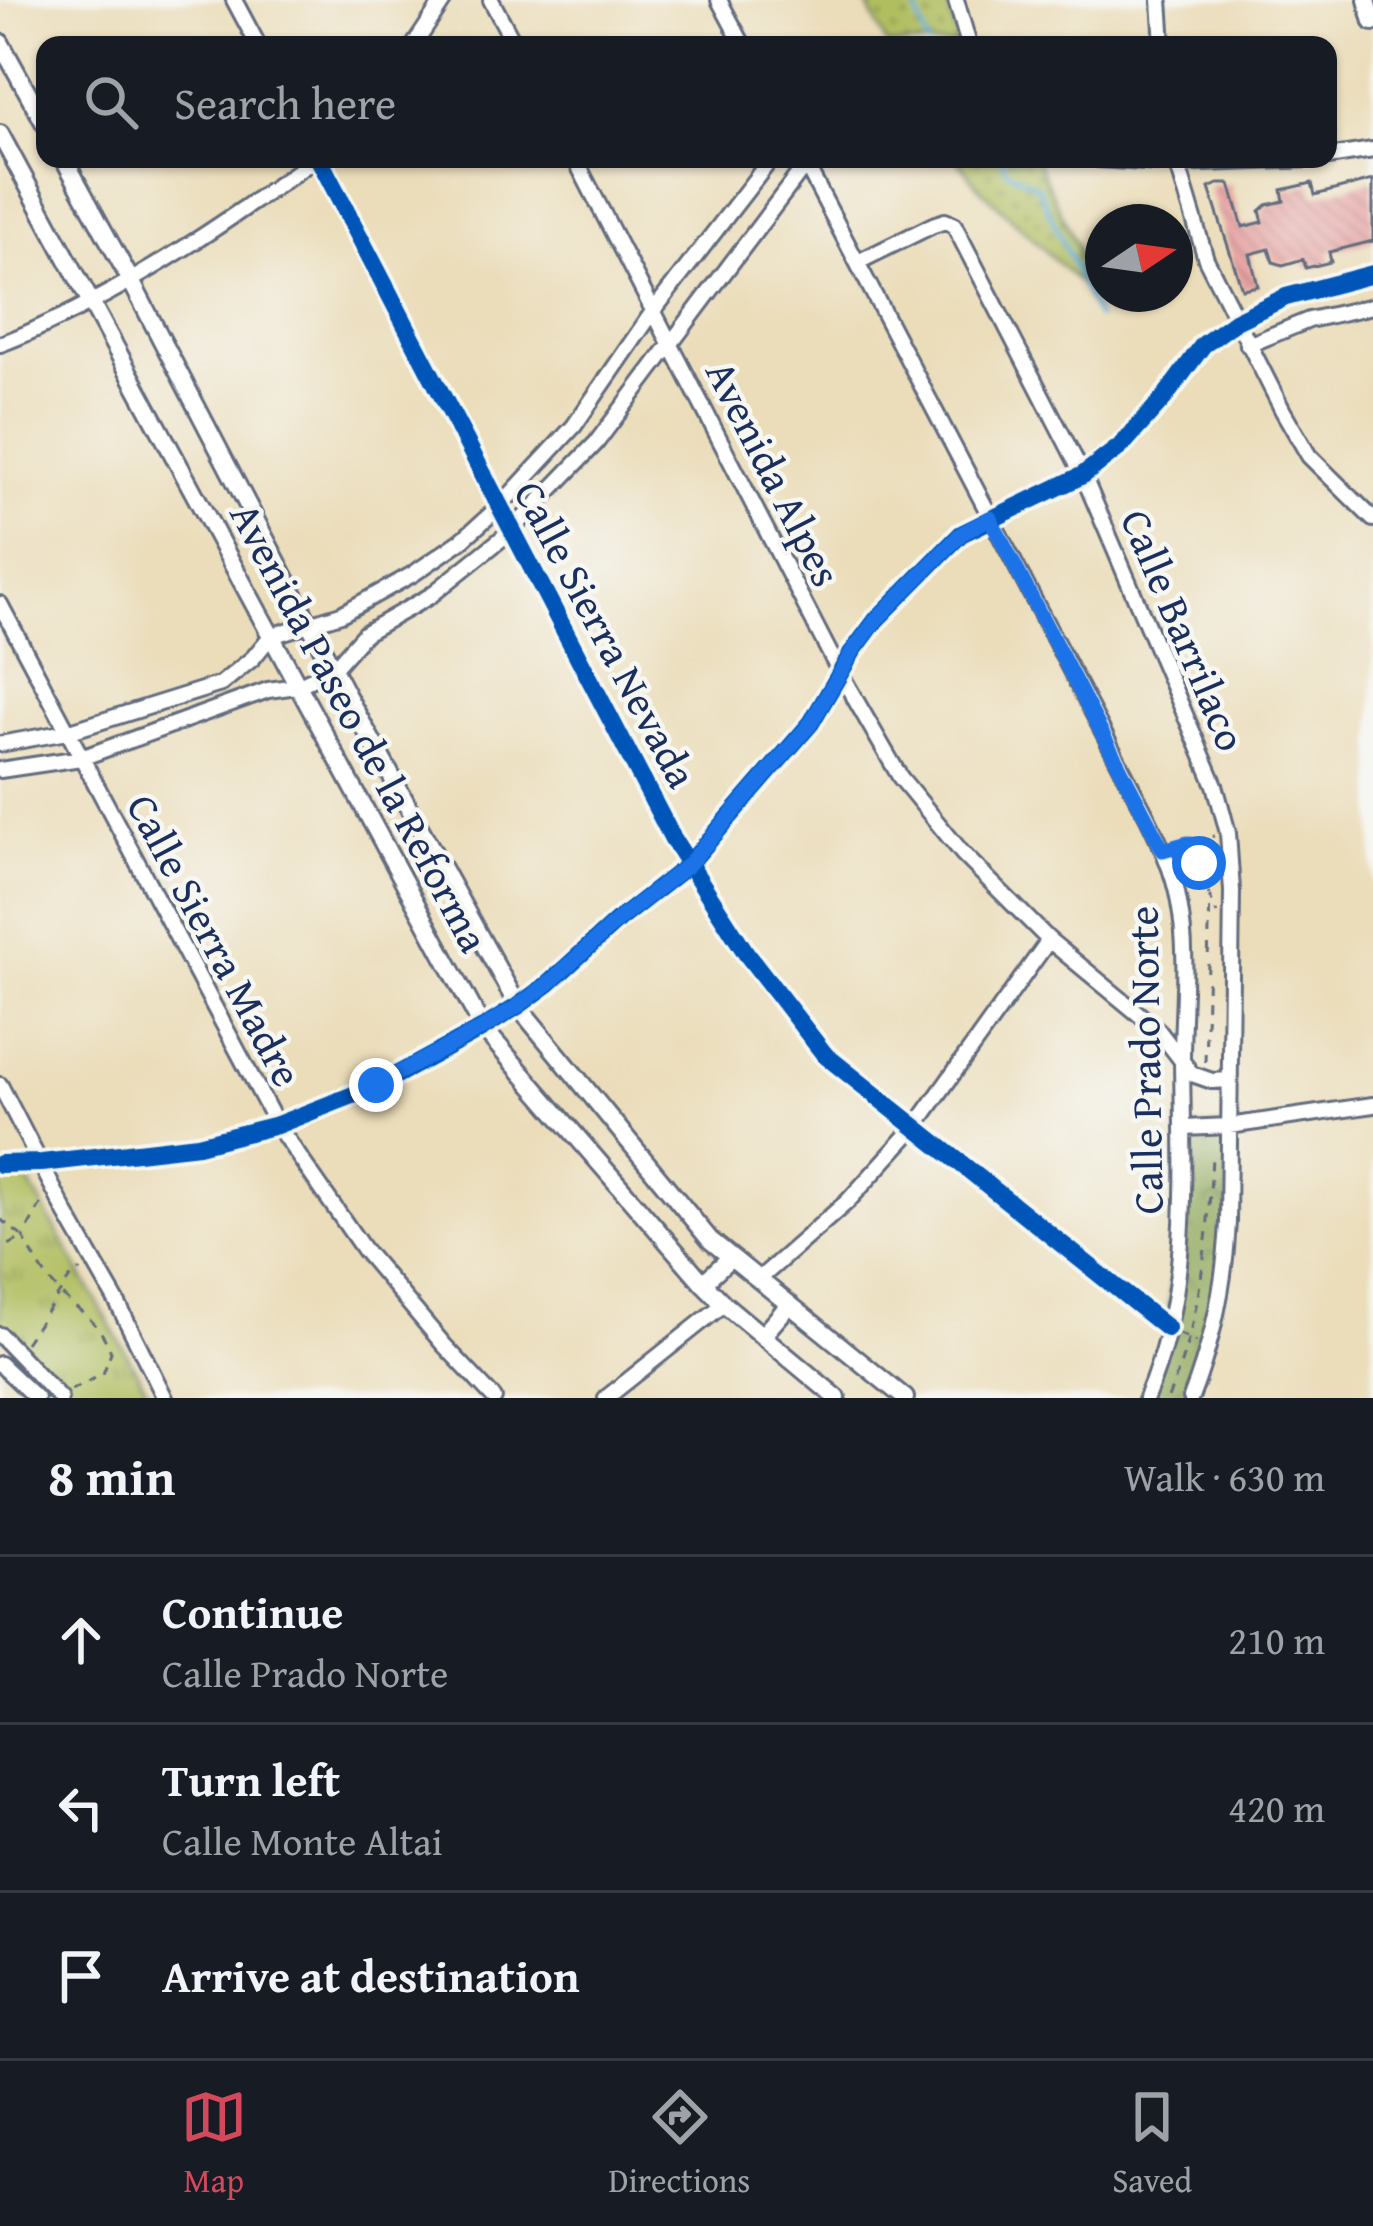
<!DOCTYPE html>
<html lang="en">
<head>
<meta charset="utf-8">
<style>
  :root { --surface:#171b24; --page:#20242c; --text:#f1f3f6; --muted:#9ea1a6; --line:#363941; --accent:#d1495b }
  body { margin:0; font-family:"Gentium Book Plus",serif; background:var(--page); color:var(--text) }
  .compass { position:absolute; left:1085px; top:204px; width:108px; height:108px; border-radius:50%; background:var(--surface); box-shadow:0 3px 9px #0004; rotate:77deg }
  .stop { position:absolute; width:36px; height:36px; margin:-27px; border:9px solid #1a73e8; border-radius:50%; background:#fff }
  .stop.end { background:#1a73e8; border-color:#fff; box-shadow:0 3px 12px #0008 }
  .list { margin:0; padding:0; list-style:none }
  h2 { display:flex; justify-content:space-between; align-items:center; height:156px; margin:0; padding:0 48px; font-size:51px }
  h2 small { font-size:39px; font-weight:400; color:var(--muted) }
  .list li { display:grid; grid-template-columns:78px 1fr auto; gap:36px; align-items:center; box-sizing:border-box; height:168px; padding:0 48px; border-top:3px solid var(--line) }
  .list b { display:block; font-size:45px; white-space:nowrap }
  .list p { margin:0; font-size:39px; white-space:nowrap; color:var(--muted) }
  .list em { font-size:39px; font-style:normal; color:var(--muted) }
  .icon { flex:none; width:66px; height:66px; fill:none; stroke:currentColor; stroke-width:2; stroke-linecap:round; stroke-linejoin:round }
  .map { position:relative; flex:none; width:1373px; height:1398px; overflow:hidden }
  .search { position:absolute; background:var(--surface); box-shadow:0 3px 9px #0004; left:36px; right:36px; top:36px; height:132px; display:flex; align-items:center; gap:30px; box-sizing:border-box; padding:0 42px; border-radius:24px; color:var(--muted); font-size:45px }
  .sheet { height:660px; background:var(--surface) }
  nav { display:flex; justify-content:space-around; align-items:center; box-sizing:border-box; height:168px; border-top:3px solid var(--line); background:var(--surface); font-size:33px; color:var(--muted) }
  nav a { display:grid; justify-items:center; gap:6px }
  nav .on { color:var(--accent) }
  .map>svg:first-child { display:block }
  .grass { fill:url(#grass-tufts); stroke:#66765f; stroke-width:3 }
  .forest { fill:url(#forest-crowns); stroke:#546a5a; stroke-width:3 }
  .garden { fill:url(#garden-dots); stroke:#66765f; stroke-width:3 }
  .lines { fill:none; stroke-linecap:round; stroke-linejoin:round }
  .stream { stroke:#60aeda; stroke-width:4.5 }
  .building { fill:url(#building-back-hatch) }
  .minor-casing { stroke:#646c7e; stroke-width:20 }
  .major-casing { stroke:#646c7e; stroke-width:22 }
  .path { stroke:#646c7e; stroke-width:3; stroke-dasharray:9 9; stroke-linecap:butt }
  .minor { stroke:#fff; stroke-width:14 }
  .major { stroke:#fff; stroke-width:16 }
  .cycleway-casing { stroke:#f6f6f2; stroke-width:26 }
  .cycleway { stroke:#0057b8; stroke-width:18 }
  .route { stroke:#1a73e8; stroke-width:15 }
  .labels { text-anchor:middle; stroke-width:9; stroke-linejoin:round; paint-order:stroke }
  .street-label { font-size:42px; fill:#1b2f5e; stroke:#f6f6f2 }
</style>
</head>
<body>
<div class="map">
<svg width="1373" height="1398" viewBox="0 0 1373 1398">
  <defs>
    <pattern id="grass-tufts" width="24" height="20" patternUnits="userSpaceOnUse" patternTransform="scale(3)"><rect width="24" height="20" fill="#b1be60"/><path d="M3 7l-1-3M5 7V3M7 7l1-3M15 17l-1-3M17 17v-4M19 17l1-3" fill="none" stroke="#8f9b52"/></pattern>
    <pattern id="forest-crowns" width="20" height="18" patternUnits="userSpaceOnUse" patternTransform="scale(3)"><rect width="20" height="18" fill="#8ca556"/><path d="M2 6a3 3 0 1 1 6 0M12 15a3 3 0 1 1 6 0" fill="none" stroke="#72874a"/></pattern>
    <pattern id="garden-dots" width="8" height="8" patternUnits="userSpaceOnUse" patternTransform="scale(3)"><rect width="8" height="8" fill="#b1be60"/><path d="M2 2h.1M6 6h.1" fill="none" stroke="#8f9b52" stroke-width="1.8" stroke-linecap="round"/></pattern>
    <pattern id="building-back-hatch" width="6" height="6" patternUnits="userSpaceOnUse" patternTransform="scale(3)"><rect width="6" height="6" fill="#e69a99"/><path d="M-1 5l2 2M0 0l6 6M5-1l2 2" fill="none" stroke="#ba7e80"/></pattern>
  </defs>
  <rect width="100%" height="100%" fill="#f6f6f2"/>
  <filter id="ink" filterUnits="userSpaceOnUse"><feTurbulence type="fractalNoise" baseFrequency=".00833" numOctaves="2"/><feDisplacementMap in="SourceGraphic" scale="24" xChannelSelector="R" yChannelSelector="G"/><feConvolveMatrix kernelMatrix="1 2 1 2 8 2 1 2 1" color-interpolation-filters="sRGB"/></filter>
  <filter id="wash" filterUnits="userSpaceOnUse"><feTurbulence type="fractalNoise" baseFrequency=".004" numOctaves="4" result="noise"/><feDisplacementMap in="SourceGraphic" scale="48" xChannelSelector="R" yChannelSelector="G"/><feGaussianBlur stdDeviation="2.7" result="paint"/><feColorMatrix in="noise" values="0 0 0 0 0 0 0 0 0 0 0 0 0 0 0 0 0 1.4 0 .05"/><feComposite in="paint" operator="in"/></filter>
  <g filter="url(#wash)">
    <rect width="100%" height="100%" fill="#ebddba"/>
    <!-- grass -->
    <path class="grass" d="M25,1175l127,223h-77l-75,-64v-158z"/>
    <!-- forest -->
    <path class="forest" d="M1229,1126l-2,135 -36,137h-45l21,-70 17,-200z"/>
    <!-- garden -->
    <path class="garden" d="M865,0h82l12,45h-72z
      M957,159h79l41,88 6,40 -107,-103z"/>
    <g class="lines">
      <!-- stream -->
      <path class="stream" d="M913,0l15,45
        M1002,159l3,10 33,18 59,131"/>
    </g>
    <g id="blocks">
      <!-- building -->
      <path class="building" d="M1373,180v61l-44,11 2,10 -25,6 -3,-9 -20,6 -10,-3 -4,-13 -19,5 8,32 -16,3 -33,-101 9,-4h12l13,43 20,-5 -3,-11 7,-6 17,-4 -2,-11 30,-7 3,12z"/>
    </g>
  </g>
  <g filter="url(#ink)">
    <use href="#blocks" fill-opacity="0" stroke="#646c7e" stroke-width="3"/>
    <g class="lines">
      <!-- minor casing -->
      <g class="minor-casing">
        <path id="minor" d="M234,0l24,45
          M491,0l24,45
          M719,0l24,45
          M956,0l13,45
          M1160,0l3,45
          M414,45l30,-45
          M1328,157l45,-7
          M319,159l354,680 73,114 79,102 342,273
          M575,159l265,514 60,104 63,77 86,86 109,90 34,44 20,7 17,-1
          M803,159l344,657c14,29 27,56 32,87 10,51 3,105 3,157 1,113 10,231 -36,338
          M1098,159l78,5 140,-5
          M1176,159l30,100 77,152 26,45 64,63
          M858,262l75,-37 12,-4 9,4 129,250 132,310 13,48 4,58 -4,331c-3,62 -15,119 -37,176
          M0,344c21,-7 40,-17 60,-26 91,-44 173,-101 255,-159
          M1248,345l61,-25 64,-14
          M0,604l277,521 87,125 80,95 50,53
          M0,744l67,-12 154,-48 32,-26 18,-22 70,-22 72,-40 48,-33 38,-34 75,-81 80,-116 117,-151
          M0,770l81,-12 187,-68 29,-4 36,-17 32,-36 65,-37 81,-65 85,-88 210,-279
          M0,1085l66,128 52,91 47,94
          M1184,1128l45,-2 144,-21
          M0,1164l42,-1 156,-18 79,-20 99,-39 107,-58 35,-22 30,-22 70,-64 70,-55 123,-142 42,-72 23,-31 85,-86 122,-59 38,-29 43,-48 39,-53 33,-24 50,-24 87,-23
          M758,1280l90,-79 67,-74 134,-187
          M0,1335l60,63
          M0,1364l36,34
          M606,1398l118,-94"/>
      </g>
      <!-- major casing -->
      <g class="major-casing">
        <path id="major" d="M1367,0l6,22
          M0,42l45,82
          M0,134l483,894 220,255 21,21 113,94
          M64,159l67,122 215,413 172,312 192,234 195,158
          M703,1283l28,-26
          M762,1336l27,-31"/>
      </g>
      <!-- path -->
      <path class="path" d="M1188,843l11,20 10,32
        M1177,846l37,-10
        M1205,1062l5,-165 7,17
        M41,1204l-18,33c11,20 22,40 38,57 24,24 36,24 50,58l-8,22 -32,16
        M0,1219l23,18 -23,13
        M1178,1333l18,9
        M25,1343l50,-72h6
        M1168,1398c33,-79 40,-158 44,-242"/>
      <!-- minor -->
      <use href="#minor" class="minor"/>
      <!-- major -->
      <use href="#major" class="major"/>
      <!-- cycleway casing -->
      <g class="cycleway-casing">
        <path id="cycleway" d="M319,159l354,680 73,114 79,102 342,273
          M0,1164l42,-1 156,-18 79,-20 99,-39 107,-58 35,-22 30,-22 70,-64 70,-55 123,-142 42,-72 23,-31 85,-86 122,-59 38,-29 43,-48 39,-53 33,-24 50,-24 87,-23"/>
      </g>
      <!-- cycleway -->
      <use href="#cycleway" class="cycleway"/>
    </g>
  </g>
  <g class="lines" filter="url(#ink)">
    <!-- route -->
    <path class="route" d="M376,1085l107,-57 35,-22 30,-22 70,-64 70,-55 123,-142 42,-72 23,-31 85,-86 29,-16 173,332 25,-7 11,20"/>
  </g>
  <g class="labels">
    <!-- street labels -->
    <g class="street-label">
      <text transform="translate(774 473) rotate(63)" y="15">Avenida Alpes</text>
      <text transform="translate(1184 630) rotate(67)" y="15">Calle Barrilaco</text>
      <text transform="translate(606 634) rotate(62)" y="15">Calle Sierra Nevada</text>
      <text transform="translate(360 727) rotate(62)" y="15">Avenida Paseo de la Reforma</text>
      <text transform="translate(215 940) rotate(62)" y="15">Calle Sierra Madre</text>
      <text transform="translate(1145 1060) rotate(-91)" y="15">Calle Prado Norte</text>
    </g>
  </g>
</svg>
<svg class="compass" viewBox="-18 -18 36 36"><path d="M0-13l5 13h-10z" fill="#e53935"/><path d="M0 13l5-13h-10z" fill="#9ea1a6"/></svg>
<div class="stop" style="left:1199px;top:863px"></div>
<div class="stop end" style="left:376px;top:1085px"></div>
<div class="search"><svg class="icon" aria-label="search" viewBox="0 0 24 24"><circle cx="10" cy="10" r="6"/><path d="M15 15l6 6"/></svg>Search here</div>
</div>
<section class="sheet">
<h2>8 min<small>Walk · 630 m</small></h2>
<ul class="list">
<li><svg class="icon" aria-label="ahead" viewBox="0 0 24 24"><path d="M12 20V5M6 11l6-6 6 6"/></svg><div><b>Continue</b><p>Calle Prado Norte</p></div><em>210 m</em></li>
<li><svg class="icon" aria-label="left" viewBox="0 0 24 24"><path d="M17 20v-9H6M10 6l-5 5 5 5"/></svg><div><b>Turn left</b><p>Calle Monte Altai</p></div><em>420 m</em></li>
<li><svg class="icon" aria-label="arrive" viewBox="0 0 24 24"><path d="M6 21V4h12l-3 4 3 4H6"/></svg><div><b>Arrive at destination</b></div></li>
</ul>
</section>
<nav>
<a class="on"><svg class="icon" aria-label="map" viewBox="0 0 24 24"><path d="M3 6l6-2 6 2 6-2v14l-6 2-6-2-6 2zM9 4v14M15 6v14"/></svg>Map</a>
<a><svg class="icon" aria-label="directions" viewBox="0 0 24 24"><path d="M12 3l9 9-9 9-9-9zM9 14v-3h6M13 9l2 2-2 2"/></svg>Directions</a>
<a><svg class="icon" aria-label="saved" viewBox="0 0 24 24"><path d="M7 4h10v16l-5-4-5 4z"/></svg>Saved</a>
</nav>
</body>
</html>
